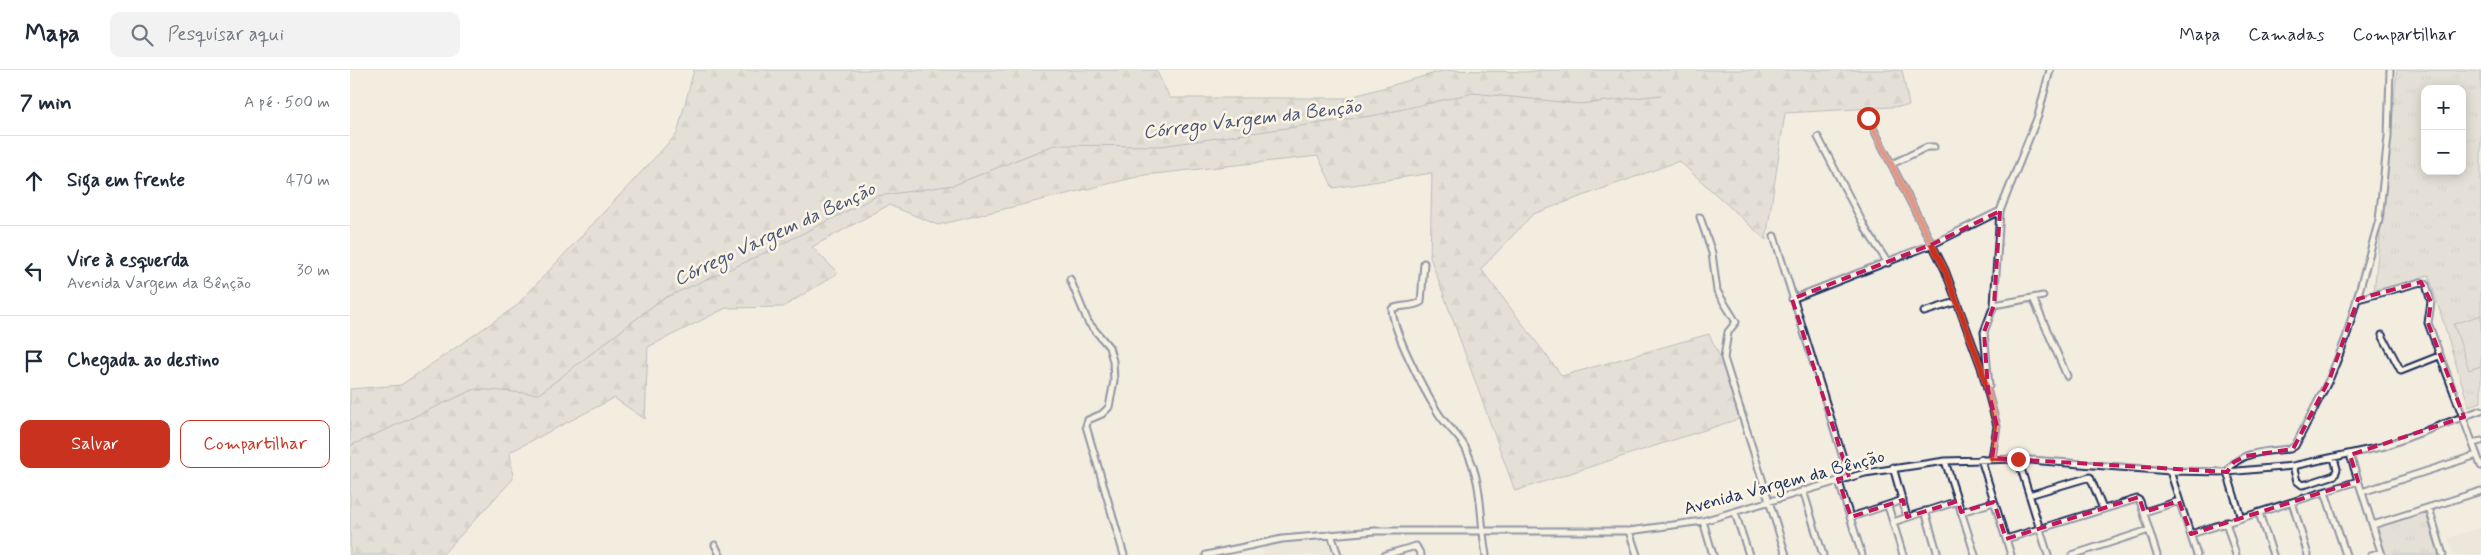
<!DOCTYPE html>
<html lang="pt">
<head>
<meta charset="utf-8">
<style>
  :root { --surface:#fff; --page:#f2f2f3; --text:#1f2937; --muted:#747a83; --line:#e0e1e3; --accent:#c8321e }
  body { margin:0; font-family:Mynerve,sans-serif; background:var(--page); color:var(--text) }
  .controls { position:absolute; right:15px; top:15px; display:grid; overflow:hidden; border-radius:10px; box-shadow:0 2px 12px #0003 }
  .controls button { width:45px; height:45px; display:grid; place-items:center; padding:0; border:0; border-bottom:1px solid var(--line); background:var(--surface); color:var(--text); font:25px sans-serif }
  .stop { position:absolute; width:15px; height:15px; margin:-11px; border:4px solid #c8321e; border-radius:50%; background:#fff }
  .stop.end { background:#c8321e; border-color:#fff; box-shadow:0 1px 5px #0008 }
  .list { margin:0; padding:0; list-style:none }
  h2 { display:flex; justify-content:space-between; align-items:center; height:65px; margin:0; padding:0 20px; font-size:21px }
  h2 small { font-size:16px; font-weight:400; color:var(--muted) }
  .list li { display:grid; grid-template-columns:32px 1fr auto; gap:15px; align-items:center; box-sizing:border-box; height:90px; padding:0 20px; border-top:1px solid var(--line) }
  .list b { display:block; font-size:19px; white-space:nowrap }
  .list p { margin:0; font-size:16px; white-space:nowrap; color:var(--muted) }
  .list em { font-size:16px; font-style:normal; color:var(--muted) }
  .actions { display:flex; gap:10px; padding:15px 20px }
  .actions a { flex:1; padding:11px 0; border:1px solid var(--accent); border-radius:10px; text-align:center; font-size:18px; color:var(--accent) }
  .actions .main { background:var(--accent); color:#fff }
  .icon { flex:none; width:28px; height:28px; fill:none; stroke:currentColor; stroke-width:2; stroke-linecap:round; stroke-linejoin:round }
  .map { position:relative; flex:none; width:2131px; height:485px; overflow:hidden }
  header { display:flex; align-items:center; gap:30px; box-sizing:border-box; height:70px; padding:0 25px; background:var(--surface); border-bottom:1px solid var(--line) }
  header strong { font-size:24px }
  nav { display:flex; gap:28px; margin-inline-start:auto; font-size:18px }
  .search { width:350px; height:45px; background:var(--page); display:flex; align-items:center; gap:12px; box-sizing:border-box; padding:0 18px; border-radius:10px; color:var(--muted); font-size:19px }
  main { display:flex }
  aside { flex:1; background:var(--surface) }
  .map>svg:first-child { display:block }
  .built { fill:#e3dfd6 }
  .forest { fill:url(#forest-firs); stroke:#778095 }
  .park { fill:url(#park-tufts); stroke:#778095; fill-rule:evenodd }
  .garden { fill:#d3d1cc; stroke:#778095 }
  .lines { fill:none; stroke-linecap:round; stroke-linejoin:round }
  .stream { stroke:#707a91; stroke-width:1 }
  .minor-casing { stroke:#1b2f5e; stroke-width:9 }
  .minor { stroke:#fcf5e5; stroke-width:5 }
  .route { stroke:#c8321e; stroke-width:6 }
  .marked { fill:none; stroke:#c2185b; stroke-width:4; stroke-dasharray:10 6; stroke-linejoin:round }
  .labels { text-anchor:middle; stroke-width:5; stroke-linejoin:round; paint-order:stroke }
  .street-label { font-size:18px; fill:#1b2f5e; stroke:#fcf5e5 }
  .water-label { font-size:19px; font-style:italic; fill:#465478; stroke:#fcf5e5 }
</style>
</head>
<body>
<header>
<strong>Mapa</strong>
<div class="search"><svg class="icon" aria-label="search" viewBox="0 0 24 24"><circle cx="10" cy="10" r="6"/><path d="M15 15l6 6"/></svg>Pesquisar aqui</div>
<nav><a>Mapa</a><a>Camadas</a><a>Compartilhar</a></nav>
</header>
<main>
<aside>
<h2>7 min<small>A pé · 500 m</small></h2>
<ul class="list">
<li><svg class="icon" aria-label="ahead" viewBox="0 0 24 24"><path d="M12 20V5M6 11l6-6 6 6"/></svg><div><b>Siga em frente</b></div><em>470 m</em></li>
<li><svg class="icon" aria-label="left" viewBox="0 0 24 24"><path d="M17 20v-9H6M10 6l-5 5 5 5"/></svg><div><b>Vire à esquerda</b><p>Avenida Vargem da Bênção</p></div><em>30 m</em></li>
<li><svg class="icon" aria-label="arrive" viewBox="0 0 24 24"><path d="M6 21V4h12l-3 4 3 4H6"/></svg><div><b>Chegada ao destino</b></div></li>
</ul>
<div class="actions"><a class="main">Salvar</a><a>Compartilhar</a></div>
</aside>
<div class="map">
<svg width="2131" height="485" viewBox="0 0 2131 485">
  <defs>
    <pattern id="forest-firs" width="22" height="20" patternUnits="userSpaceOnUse" patternTransform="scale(1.25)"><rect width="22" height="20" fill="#d3d1cc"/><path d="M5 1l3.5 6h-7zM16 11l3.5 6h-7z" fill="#b5b4b2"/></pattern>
    <pattern id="park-tufts" width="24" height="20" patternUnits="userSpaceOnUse" patternTransform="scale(1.25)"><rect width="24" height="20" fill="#d3d1cc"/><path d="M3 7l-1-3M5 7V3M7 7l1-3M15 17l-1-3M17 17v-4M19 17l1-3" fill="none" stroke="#b5b4b2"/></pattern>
  </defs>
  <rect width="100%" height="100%" fill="#f3ede0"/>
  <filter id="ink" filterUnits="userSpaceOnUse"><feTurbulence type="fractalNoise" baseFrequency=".02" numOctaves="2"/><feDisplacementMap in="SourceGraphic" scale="10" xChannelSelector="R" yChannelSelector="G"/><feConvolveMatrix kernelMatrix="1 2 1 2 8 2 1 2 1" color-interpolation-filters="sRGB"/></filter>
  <g filter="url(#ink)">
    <!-- built -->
    <path class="built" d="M2131,457v28h-27l-6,-17z
      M976,468l6,17h-68l-2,-10z"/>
    <!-- forest -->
    <path class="forest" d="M344,0h462l14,28h177l99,-28 79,2 19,-2h358l7,36 -124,7 -19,127 -87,-79 -146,53 -52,55 81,107 147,-42 39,82 -233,75 -85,-234 2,-84 -99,15 -15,-32 -173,19 -207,50 -49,-20 -77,42 26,26 -55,34 -57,1 -78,39 -3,72 -31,-21 -104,54 3,27 -71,76h-92v-166l51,-4 114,-78 162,-173z"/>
    <!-- park -->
    <path class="park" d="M2047,0h84v332l-12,5 -40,-132 -55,17zM2075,19h37v82h-37z
      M2075,442l14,43h-53l-9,-29z"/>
    <!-- garden -->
    <path class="garden" d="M2131,245v51l-12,4 -15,-46z"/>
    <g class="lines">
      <!-- stream -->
      <path class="stream" d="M0,376l125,-57 64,5 123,-95 86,-38 129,-65 77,-11 100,-40 107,1 216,-31 96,-22 107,11 81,-9"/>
      <!-- minor casing -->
      <g class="minor-casing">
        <path id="minor" d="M1518,48l77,152 36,97 16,59 -5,32
          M1468,67l49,94 21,32
          M1542,94l35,-17h7
          M1350,147l12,36 5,38 19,31 -8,10 -4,26 62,197
          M1424,166l75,241
          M1074,193l-3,39c-10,6 -20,2 -29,7 1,23 32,81 45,102 7,13 21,23 28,36 19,38 14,69 21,108
          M720,209l18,43 21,25 4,14 1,20 -5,26 -7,7 -14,6 -2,6 38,129
          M1683,228l34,78
          M1442,229l141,-55 67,-33
          M2008,229l63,-17 5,2 5,18 -3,21 53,143
          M1644,235l49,-9
          M1574,242l32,-10
          M2032,265l19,36 38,-15
          M1639,316l-5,-54 10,-27 6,-94 38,-95 12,-46
          M2123,373l8,-2
          M2000,385l32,100
          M1631,389l30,96
          M1668,389l30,96
          M1595,391l30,94
          M1943,396l4,15 5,4 5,-1 28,-9 2,-6 -3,-11
          M1543,397l14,50
          M1820,401l27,84
          M1488,409l24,76
          M1453,420l20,65
          M1975,422l21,63
          M2012,422l115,-37
          M1679,425l61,-18 13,32
          M1942,432l16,53
          M1538,436l15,49
          M2079,438l14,47
          M1575,441l13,44
          M1611,442l33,-10
          M1794,442l35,-11
          M1385,443l14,42
          M1909,443l14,42
          M1501,447l52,-17
          M1891,448l-14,-46c11,-21 42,-21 63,-23l5,-3 35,-68 16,-40 33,-118 9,-83 2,-67
          M1353,451l10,34
          M1543,452l65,-21
          M1876,452l10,33
          M2023,455l108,-34
          M1279,461l8,24
          M981,464l7,21
          M1841,464l167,-53
          M1656,469l131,-40 3,2 17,54
          M365,475l5,10
          M856,485l76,-16 93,-8h254l74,-10 162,-48 80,-12 73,-2 152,12 57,1 66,-6 92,-20 96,-36
          M1035,485l31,-9 5,9
          M1722,485l77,-25
          M2021,485l10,-3"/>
      </g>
      <!-- minor -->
      <use href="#minor" class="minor"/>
    </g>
  </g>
  <g class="lines" filter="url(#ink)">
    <!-- route -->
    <path class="route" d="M1518,48l77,152 36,97 16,59 -5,32 26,1"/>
  </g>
  <!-- marked area -->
  <path d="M0 0H2131V485H0ZM1650,141l-6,94 -10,27 4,58 9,36 -5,32 235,14 7,-10 12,-6 47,-7 37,-71 28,-79 63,-17 10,20 -3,21 36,94 -114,38 8,26 -167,53 -12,-33 -35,11 -5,-15 -133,42 -12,-37 -33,10 -3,-11 -51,16 -4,-17 -52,17 -13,-38 11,-2 -57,-178 141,-55z" fill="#f3ede0" fill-opacity=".55" fill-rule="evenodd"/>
  <path class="marked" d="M1650,141l-6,94 -10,27 4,58 9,36 -5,32 235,14 7,-10 12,-6 47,-7 37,-71 28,-79 63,-17 10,20 -3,21 36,94 -114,38 8,26 -167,53 -12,-33 -35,11 -5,-15 -133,42 -12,-37 -33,10 -3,-11 -51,16 -4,-17 -52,17 -13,-38 11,-2 -57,-178 141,-55z"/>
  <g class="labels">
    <!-- street labels -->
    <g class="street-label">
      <text transform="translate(1434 412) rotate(-15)" y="6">Avenida Vargem da Bênção</text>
    </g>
    <!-- water labels -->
    <g class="water-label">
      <text transform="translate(902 48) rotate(-7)" y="7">Córrego Vargem da Benção</text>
      <text transform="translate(424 163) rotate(-25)" y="7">Córrego Vargem da Benção</text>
    </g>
  </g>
</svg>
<div class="controls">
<button>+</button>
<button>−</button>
</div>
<div class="stop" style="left:1518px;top:48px"></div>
<div class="stop end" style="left:1668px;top:389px"></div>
</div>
</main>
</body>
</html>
